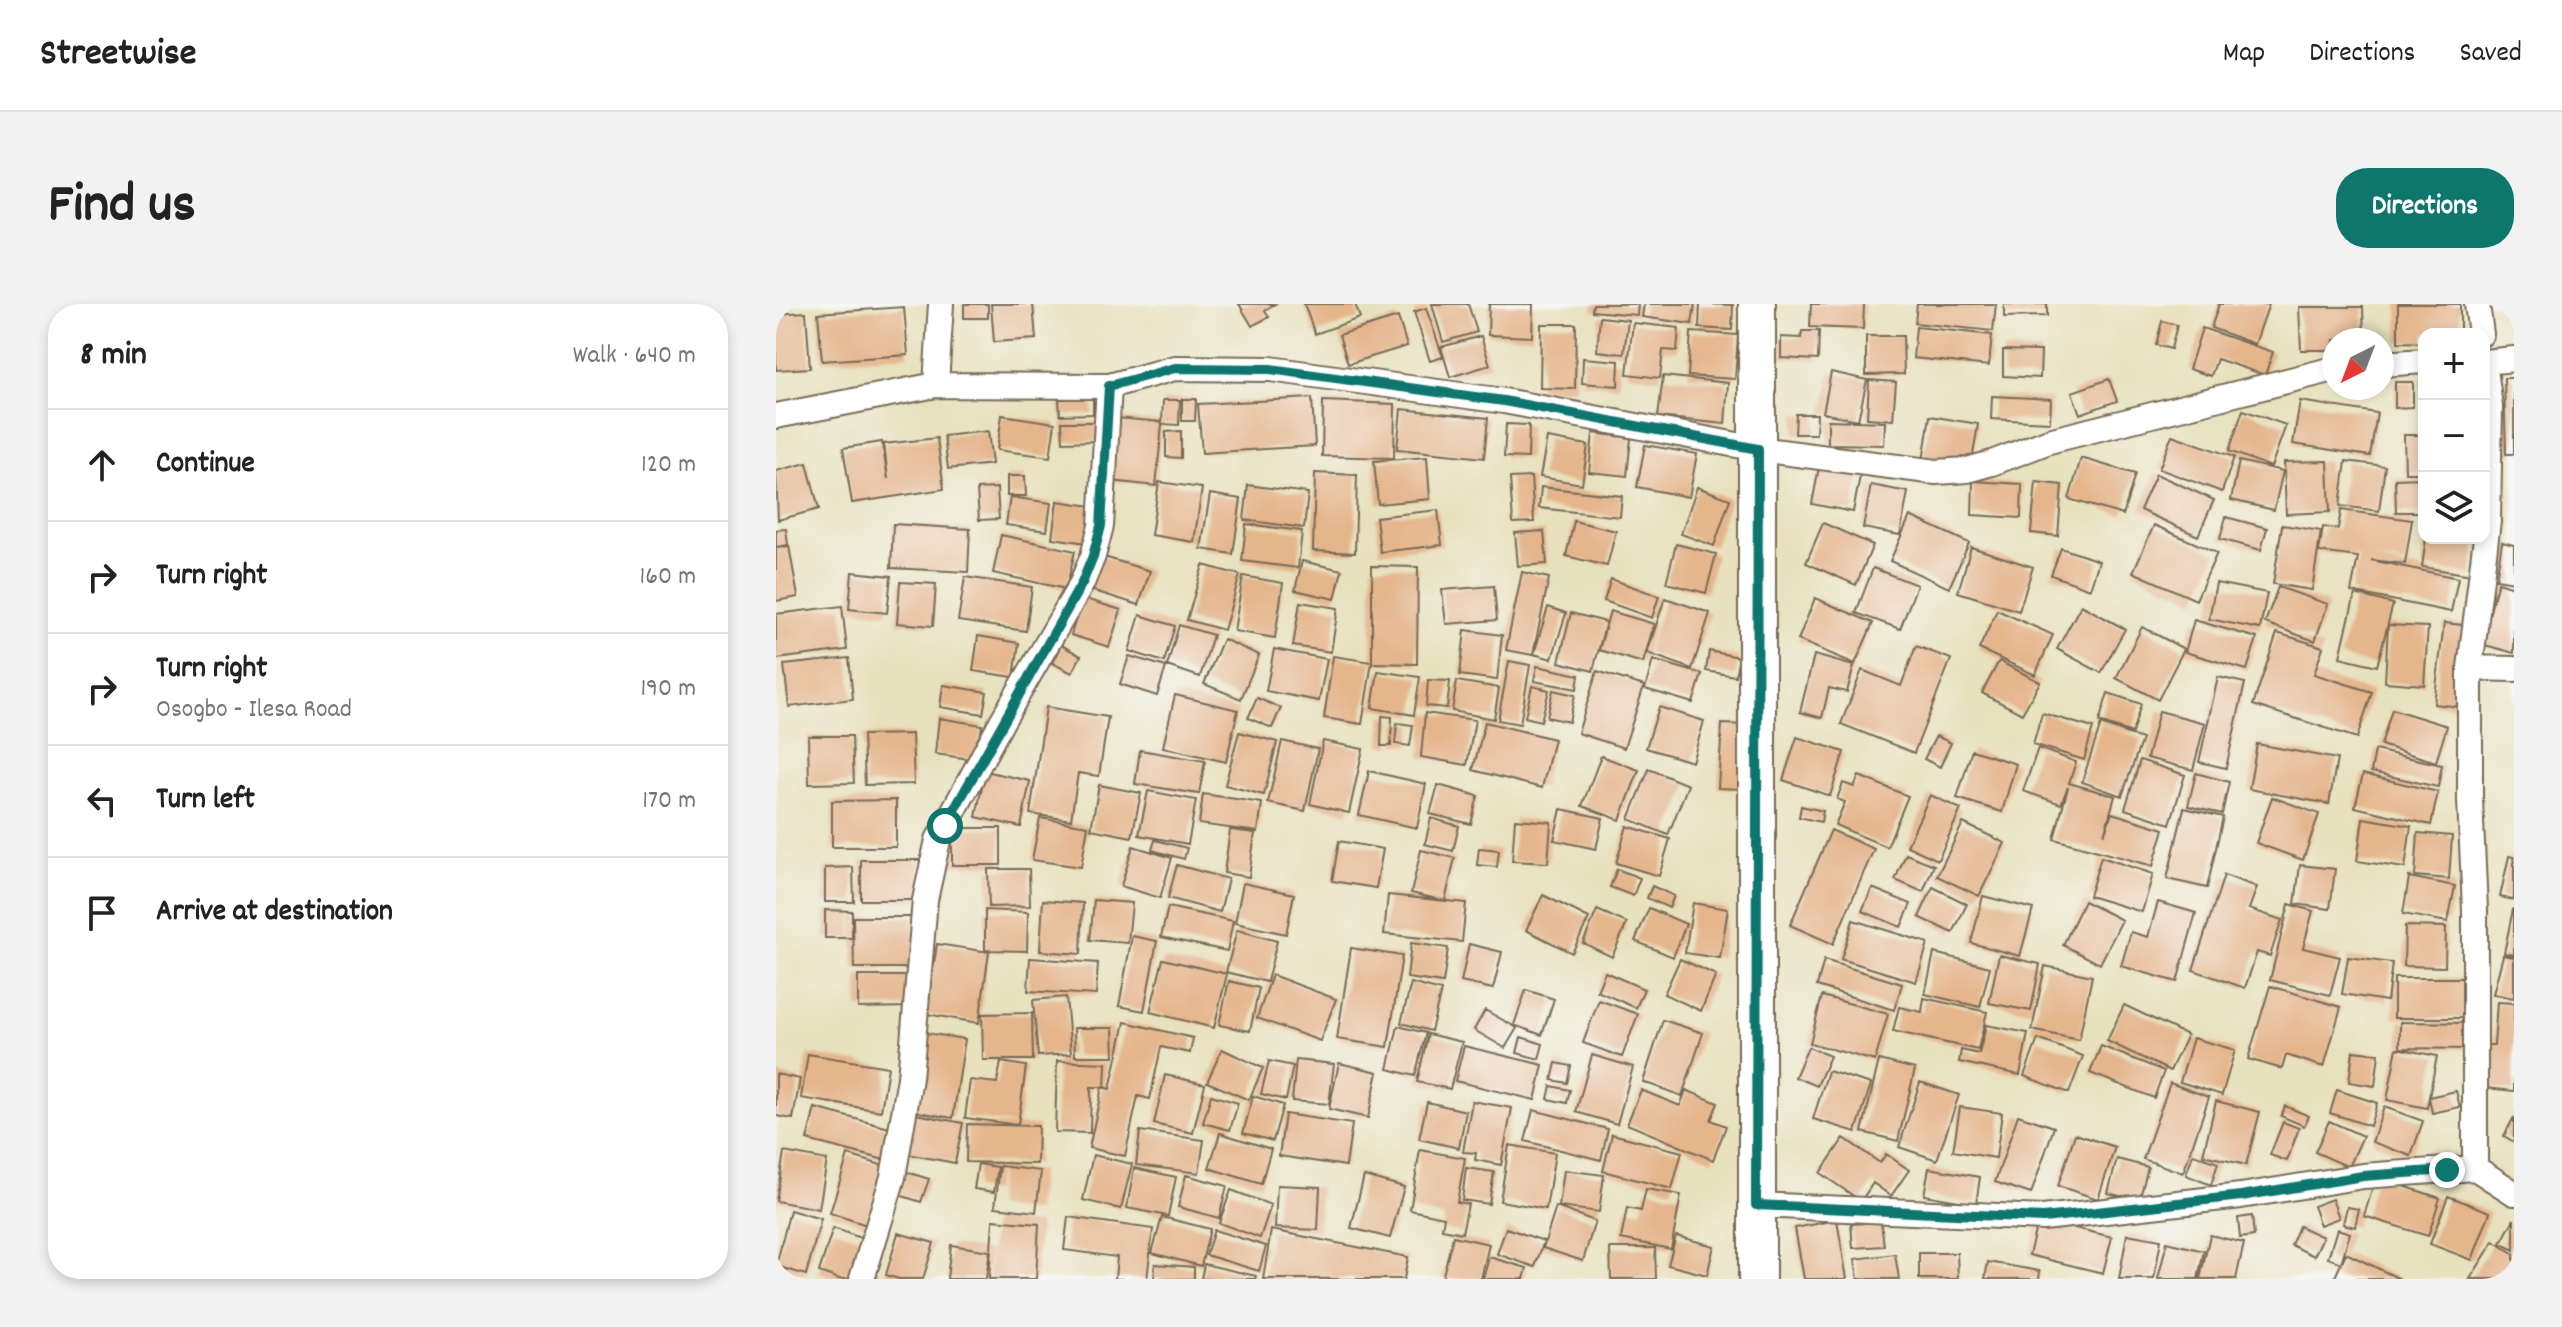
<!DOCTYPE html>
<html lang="en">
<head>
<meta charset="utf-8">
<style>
  :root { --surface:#fff; --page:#f2f2f2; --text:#222; --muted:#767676; --line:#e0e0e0; --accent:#0f766e }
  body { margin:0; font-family:Dekko,sans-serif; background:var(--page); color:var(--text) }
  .controls { position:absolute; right:24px; top:24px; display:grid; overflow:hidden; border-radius:16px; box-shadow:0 4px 12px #0003 }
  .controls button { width:72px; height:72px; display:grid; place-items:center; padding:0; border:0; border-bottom:2px solid var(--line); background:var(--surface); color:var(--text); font:40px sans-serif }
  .compass { position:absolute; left:1546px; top:24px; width:72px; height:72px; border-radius:50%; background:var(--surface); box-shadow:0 4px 12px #0003; rotate:222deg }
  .stop { position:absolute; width:24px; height:24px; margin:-18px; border:6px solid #0f766e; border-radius:50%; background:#fff }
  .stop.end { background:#0f766e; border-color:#fff; box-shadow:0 2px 8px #0008 }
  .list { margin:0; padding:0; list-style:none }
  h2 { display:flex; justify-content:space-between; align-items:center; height:104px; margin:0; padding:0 32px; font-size:34px }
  h2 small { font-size:26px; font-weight:400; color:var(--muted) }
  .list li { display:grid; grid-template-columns:52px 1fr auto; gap:24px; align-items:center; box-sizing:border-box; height:112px; padding:0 32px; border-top:2px solid var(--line) }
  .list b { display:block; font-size:30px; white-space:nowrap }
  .list p { margin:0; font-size:26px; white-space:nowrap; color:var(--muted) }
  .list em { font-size:26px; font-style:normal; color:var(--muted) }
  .icon { flex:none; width:44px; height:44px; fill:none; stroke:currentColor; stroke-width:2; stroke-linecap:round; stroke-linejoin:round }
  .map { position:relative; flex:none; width:1738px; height:975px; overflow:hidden; border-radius:32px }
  header { display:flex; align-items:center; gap:48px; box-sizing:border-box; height:112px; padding:0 40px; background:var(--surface); border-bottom:2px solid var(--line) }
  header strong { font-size:38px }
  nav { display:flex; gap:44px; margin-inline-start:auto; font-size:28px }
  .intro { display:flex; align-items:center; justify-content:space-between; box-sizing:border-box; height:192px; padding:0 48px }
  h1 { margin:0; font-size:56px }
  .button { padding:20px 36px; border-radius:32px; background:var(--accent); color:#fff; font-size:28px; font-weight:700 }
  main { display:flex; gap:48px; padding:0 48px }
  aside { flex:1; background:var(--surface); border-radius:32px; box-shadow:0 4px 12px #0003 }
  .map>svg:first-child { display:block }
  .building { fill:#e5b58c }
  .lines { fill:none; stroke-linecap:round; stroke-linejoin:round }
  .minor-casing { stroke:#786a56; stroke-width:28 }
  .primary-casing { stroke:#786a56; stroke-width:40 }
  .minor { stroke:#fff; stroke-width:24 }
  .primary { stroke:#fff; stroke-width:36 }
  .route { stroke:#0f766e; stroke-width:10 }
</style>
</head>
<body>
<header>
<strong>Streetwise</strong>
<nav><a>Map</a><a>Directions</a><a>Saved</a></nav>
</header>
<div class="intro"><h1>Find us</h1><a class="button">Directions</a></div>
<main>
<aside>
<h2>8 min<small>Walk · 640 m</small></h2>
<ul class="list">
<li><svg class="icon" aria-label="ahead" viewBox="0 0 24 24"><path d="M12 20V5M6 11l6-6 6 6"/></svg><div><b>Continue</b></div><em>120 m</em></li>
<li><svg class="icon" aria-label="right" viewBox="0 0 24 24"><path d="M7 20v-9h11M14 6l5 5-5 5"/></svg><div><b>Turn right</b></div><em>160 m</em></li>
<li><svg class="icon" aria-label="right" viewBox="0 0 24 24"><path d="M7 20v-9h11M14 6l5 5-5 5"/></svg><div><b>Turn right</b><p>Osogbo - Ilesa Road</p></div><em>190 m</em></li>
<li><svg class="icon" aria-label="left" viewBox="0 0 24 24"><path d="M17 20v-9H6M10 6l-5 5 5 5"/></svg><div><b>Turn left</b></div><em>170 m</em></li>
<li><svg class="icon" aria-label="arrive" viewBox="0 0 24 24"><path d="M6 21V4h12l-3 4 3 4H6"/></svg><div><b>Arrive at destination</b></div></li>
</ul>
</aside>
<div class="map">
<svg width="1738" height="975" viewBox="0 0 1738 975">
  <rect width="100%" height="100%" fill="#f6f6f2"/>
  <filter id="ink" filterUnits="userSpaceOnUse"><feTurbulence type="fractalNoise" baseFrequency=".0125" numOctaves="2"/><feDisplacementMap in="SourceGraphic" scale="16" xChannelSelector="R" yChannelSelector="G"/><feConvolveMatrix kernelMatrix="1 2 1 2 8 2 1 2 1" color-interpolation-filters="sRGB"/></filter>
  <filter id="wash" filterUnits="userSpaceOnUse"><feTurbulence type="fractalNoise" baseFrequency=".006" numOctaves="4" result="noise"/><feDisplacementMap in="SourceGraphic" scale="32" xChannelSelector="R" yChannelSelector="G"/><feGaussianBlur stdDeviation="1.8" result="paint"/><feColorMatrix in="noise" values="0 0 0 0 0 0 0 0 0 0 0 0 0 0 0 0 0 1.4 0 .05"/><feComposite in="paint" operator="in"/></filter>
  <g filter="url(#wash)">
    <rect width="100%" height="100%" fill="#e8e1bd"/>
    <g id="blocks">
      <!-- building -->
      <path class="building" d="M188,0h24v14h-24z
        M215,0h42l3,35 -42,3z
        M463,0h36l-10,6 4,7 -17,9z
        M528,0h51l5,14 -45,16z
        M656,0h36l9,28 -34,10z
        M713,0h44l-1,33 -44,-2z
        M817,0h45l-1,11 -45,-4z
        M868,0h51l-3,20 -50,-7z
        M924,0l33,1 -1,25 -33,-2z
        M1035,0h53l-1,25 -53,-2z
        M1141,0h79l-3,27 -78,-8z
        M1228,0h43v12l-43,1z
        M1443,0h50l-14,40 -44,-16z
        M1622,0h62v30h-36v9l-26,-1z
        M128,3l4,48 -86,6 -4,-48z
        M1523,3h64l1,33h-30v10h-33z
        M650,4l17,49 -13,4 -16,-49z
        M30,8l4,56 -34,2v-56z
        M622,13l9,29 -59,18 -9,-29z
        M824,13l28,3 -4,34 -27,-3z
        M1386,17l15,4 -6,24 -15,-4z
        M857,19l46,5 -2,23 -14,-1 -3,28 -33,-4z
        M765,20h35l-1,65 -35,-1z
        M1140,23l76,8 -3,31 -76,-8z
        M1426,24l71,24 -8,23 -48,-16 -6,17 -22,-7z
        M1026,27h17l-1,29 -37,-2v-21l20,1z
        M915,28l47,3 -3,44 -47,-3z
        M705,32l9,29 -40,12 -9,-30z
        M1090,32h37l1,38 -38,1z
        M1227,46l38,1 -1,27 -37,-2z
        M807,54l36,3 -1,25 -36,-3z
        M1055,68l36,8 -9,40 -35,-7z
        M887,72l65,7 -3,41 -67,-7z
        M1728,74h10v76h-8z
        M1333,75l8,22 -37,13 -8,-22z
        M1093,76l27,2 -3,38 -26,-2z
        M1619,78h18v25l-18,1z
        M1644,78h4v34h-3z
        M1216,92l59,3 -1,23 -59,-3z
        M317,94v16l-33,1 -1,-16z
        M536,94l3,48 -113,7 -4,-49z
        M406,95h14l-1,22h-13z
        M387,96h17l-1,25 -17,-1 -6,62 -45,-5 6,-63 45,4z
        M547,97l72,3 -1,54 -72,-2z
        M1524,97l77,12 -7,43 -77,-12z
        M625,105l87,9 -4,40 -87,-9z
        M1467,106l43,15 -15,42 -42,-16z
        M1020,110h21l-1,20h-21z
        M226,111l53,8 -5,34 -53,-7z
        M1154,112l48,8 -7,44 -48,-7z
        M1052,116l57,2 -1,23 -56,-1z
        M286,118h37l1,19 -37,1z
        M730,120l23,1 -1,33 -24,-1z
        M212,127l4,33 -44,5 -4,-33z
        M405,127v27l-15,-1v-25z
        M817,129l38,5 -4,38 -38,-4z
        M1396,131l62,22 -12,35 -63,-23z
        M1628,131h20v38h-19z
        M161,134l7,51 -92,14 -9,-55 39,-6 6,37 -4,-35z
        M771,134l41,7 -6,39 -42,-7z
        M869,141l52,9 -8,43 -52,-10z
        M651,153l3,42 -52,5 -4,-43z
        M1305,154l54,16 -12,41 -54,-16z
        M1463,157l44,10 -9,39 -43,-10z
        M1552,157l2,51 -44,2 -2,-52z
        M1570,157l39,5 -6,45 -39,-5z
        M1044,158l41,9 -8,41 -41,-8z
        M31,159l12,46 -41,11 -2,-49z
        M539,169l42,2 -2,78 -42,-2z
        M1380,170l58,26 -16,36 -58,-26z
        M231,172h18l1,20h-19z
        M755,173l3,45 -21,1 -3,-45z
        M1648,174v34h-28l-1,-33z
        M1197,177l49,3 -1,34 -49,-3z
        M383,178l43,6 -8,54 -43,-7z
        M1260,178l26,3 -4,51 -27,-3z
        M472,181l60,8 -4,35 -60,-8z
        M1095,181l37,7 -8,43 -37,-7z
        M765,183l81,9 -2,21 -81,-9z
        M921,183l33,12 -16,47 -33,-12z
        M221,184l2,31 -20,1 -2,-31z
        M434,190l31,5 -8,55 -32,-5z
        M234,193l41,6 -4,28 -41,-6z
        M281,197l35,5 -5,37 -35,-5z
        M662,206l4,35 -62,7 -4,-35z
        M1565,206l71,10 -7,44 -34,-4 87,18 -7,34 -100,-20 7,-35 -39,-5 4,-25 15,2z
        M1134,212l59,27 -20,45 -59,-27z
        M1450,213l41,11 -6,22 -41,-11z
        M798,217l42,10 -9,35 -41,-10z
        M1047,219l50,22 -17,40 -50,-22z
        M117,220l77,5 -2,43 -77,-4z
        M470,220l56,7 -4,37 -56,-7z
        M1378,221l63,28 -21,47 -63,-28z
        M1506,221l39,6 -9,59 -39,-6z
        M10,225l2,16 -12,2v-17z
        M768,227l3,33 -29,2 -3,-33z
        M225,231l74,16 -9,38 -73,-16z
        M1650,234h51l-5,37 -50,-8z
        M1726,238l12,3v37l-18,-3z
        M900,240l40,10 -10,39 -40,-10z
        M13,242l9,51 -22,4v-53z
        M1195,243l62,20 -14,44 -61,-19z
        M1285,244l38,13 -9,28 -39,-14z
        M325,252l49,15 -11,34 -48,-15z
        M526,257l40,9 -7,29 -40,-9z
        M427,261l37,10 -16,55 -37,-10z
        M596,262l46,1 -1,97 -45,-1z
        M1097,264l44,17 -17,44 -44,-16z
        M76,268l39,4 -4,37 -38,-4z
        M746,268l27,6 -16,77 -27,-5z
        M467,272l40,7 -8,55 -41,-7z
        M189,273l67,10 -6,44 -68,-10z
        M835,275l48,17 -7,22 -48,-17z
        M124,278l36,2 -3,42 -36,-3z
        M1722,278l16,5v66l-33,-9z
        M1440,279l51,10 -7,36 -51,-10z
        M718,282l3,34 -51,4 -4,-34z
        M1502,283l50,17 -13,37 -50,-18z
        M1579,290l38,10 -16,62 -37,-9z
        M306,294l39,12 -12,37 -38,-12z
        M889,294l45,15 -18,56 -45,-16z
        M1039,294l58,25 -18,41 -57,-24z
        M524,298l38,6 -7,44 -38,-6z
        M1305,301l44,24 -24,44 -44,-24z
        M66,302l5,44 -71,9v-45z
        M772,303l18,6 -14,46 -18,-5z
        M1221,306l56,25 -18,40 -56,-26z
        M834,307l44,13 -11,39 -44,-13z
        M795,309l35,9 -13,49 -34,-9z
        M364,311l35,11 -11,36 -35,-11z
        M1418,316l63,18 -10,32 -62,-18z
        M1668,319l27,3 -10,81 -27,-3z
        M403,321l34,10 -13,42 -33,-11z
        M1612,321l40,2 -4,58 -39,-3z
        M1366,323l42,22 -26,51 -42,-22z
        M689,326l37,5 -5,45 -37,-5z
        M1501,329l46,14 -9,27 58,18 -15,46 -104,-33z
        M202,332l41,7 -5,34 -41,-6z
        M447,335l36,16 -18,44 -37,-15z
        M285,341l20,11 -9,17 -20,-10z
        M1140,342l35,13 -37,94 -73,-29 21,-54 39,16z
        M498,345l53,10 -8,42 -53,-10z
        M933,347l30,6 -4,19 -29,-5z
        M1038,351l40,11 -7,26 -18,-4 -7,30 -22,-6z
        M353,352l37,11 -9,29 -37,-12z
        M557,352l39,6 -10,62 -38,-6z
        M73,354l4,41 -64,8 -5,-42z
        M877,356l49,14 -9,29 -48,-14z
        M733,357l21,4 -10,59 -22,-4z
        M1223,357l41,21 -18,32 -40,-21z
        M761,362l42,9 -2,14 -43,-8z
        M602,367l42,6 -6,38 -42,-7z
        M821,367l47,15 -20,62 -46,-15z
        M1442,373l27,6 -19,85 -27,-6z
        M652,376l22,1 -3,27 -21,-2z
        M681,377l42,7 -5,31 -42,-8z
        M167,381l44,7 -4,22 -43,-7z
        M756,382l17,4 -8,31 -16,-4z
        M777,386l22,5 -6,27 -22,-5z
        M1332,389l33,11 -9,29 -33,-11z
        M399,391l63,15 -12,52 -63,-15z
        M481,394l24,10 -9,20 -24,-10z
        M270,403l62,10 -9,59 -21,-3 -7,47 -41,-6z
        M883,403l45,14 -12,41 -46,-14z
        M1616,405l55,17 -11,36 -55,-17z
        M1383,407l46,12 -12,47 -46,-12z
        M649,409l50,7 -8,45 -46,-8z
        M1266,409l51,15 -9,32 -51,-16z
        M606,412l10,1 -1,29h-10z
        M163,414l43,7 -5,35 -42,-6z
        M709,418l69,17 -12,49 -69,-18z
        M621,419l16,2 -3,21 -15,-2z
        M946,420l24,1 -3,64 -25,-1z
        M1325,420l41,15 -20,57 -40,-14z
        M463,428l38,10 -13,53 -39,-10z
        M136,430l2,50 -49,1 -2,-50z
        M32,432h44l2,47 -45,1z
        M1160,432l15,7 -11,24 -16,-8z
        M1021,433l47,15 -14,44 -47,-16z
        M506,437l36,8 -13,62 -37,-8z
        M547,437l40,8 -14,64 -39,-9z
        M1481,440l80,15 -8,45 -80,-15z
        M1262,444l38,14 -7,21 46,13 -11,39 8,-22 52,16 -11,37 -99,-27 14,-52 -7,17 -38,-13z
        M364,446l65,11 -6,33 -64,-10z
        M1196,446l44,14 -14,48 -45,-14z
        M1599,446l67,15 -4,22 -67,-15z
        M825,452l38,14 -19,50 -38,-14z
        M1364,456l45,15 -15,49 -45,-15z
        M873,465l39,16 -20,50 -39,-16z
        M209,467l45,10 -9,46 -45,-10z
        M593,467l57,13 -9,44 -58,-13z
        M1420,469l33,9 -7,32 -34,-8z
        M1587,470l75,18 -7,33 -76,-18z
        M1083,472l49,20 -21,51 -52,-22 10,-23 -8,-3 6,-16 11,4z
        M323,481l42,8 -9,44 -41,-8z
        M662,481l40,11 -7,28 -41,-10z
        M372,487l48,9 -8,44 -49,-9z
        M427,490l59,9 -4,29 -59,-8z
        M1154,491l31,14 -23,51 -31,-14z
        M1496,493l47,17 -16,46 -47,-17z
        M120,496v47h-64v-46z
        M1025,502l22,5 -2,11 -22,-5z
        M1408,504l39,9 -16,71 -40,-9z
        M785,505l42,9 -7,31 -42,-9z
        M264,514l48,8 -7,41 -49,-7z
        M655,514l28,8 -6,25 -28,-7z
        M1587,514l48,8 -6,42 -48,-7z
        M739,515l36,3 -3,41 -36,-2z
        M1187,519l42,20 -26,53 -42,-20z
        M851,522l43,13 -11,37 -43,-13z
        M176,524h49v37h-49z
        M454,526l25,3 -6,44 -25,-4z
        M1055,526l43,19 -41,95 -43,-19z
        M1642,529l34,3 -3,43 -34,-3z
        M379,536l32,8 -3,11 -32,-9z
        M563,537l44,8 -7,39 -44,-7z
        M357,542l39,12 -12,40 -39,-12z
        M703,544l20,2 -2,17 -20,-2z
        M645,546l34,8 -10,43 -34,-8z
        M1130,550l28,11 -11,27 -28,-12z
        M1733,552l5,1v43l-14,-3z
        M1325,553l52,17 -11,38 -53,-16z
        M85,556h59v40h-59z
        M401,561l51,14 -8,33 -52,-14z
        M1524,561l35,4 -5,40 -35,-5z
        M77,563l1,35h-29v-34z
        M212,565h41l1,37 -41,1z
        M841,565l23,9 -7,18 -23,-9z
        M1448,571l33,12 -8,22 33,11 -12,36 -13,-4 -12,36 -52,-18z
        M1633,573l46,9 -7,36 -45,-8z
        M467,579l51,11 -8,40 -51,-11z
        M876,582l22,10 -5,12 -22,-10z
        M1157,583l34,17 -14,29 -34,-16z
        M1096,584l39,16 -10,23 -39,-16z
        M612,591l78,8 -4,39 -78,-8z
        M767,591l46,23 -17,35 -46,-23z
        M1207,592l50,13 -13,47 -49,-13z
        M267,596l40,3 -2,51 -41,-3z
        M318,596l38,3 -4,40 -38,-3z
        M1308,597l38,19 -22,44 -37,-19z
        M1382,598l38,11 -19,69 -56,-16 10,-34 17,5z
        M917,599l35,6 -8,49 -35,-5z
        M1513,600l24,7 -10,37 37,9 -10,38 -60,-15z
        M392,603l65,14 -6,30 -66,-14z
        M873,604l37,16 -13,33 -38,-16z
        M1737,605h1v46l-10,-2z
        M49,606l27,1v27h-27z
        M209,606l43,2 -1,39 -42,-1z
        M821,606l30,13 -15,34 -29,-14z
        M77,613h61l1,51h-61z
        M1077,616l75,23 -12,39 -75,-23z
        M1629,622l41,1 -1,40 -41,-1z
        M461,626l40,11 -10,41 -41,-10z
        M356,632l25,5 -13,70 -25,-5z
        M635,639l37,5 -5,35 -36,-5z
        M161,640l52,8 -10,71 -53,-9z
        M693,640l33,8 -9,37 -32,-7z
        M575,644l51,8 -14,91 -51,-8z
        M1158,649l56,14 -10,40 -55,-13z
        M1223,651l41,9 -9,47 -42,-8z
        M1727,651l11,2v41l-21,-4z
        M1572,653l44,6 -5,38 -45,-7z
        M254,654l68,5 -2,32 -68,-4z
        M387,655l64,15 -13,54 -64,-16z
        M904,655l36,16 -15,36 -37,-17z
        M1048,656l78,24 -8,26 -77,-24z
        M1269,662l47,10 -13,64 -47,-10z
        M829,668l39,17 -8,19 -39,-17z
        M496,671l64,24 -16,42 -63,-23z
        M82,672h51v31l-51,1z
        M1618,674h68l1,40h-69z
        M453,677l30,7 -9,43 -31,-6z
        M635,679l30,8 -10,40 -30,-8z
        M1494,682l71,21 -17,60 -38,-12 -4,14 -34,-10z
        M750,686l28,9 -12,36 -28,-10z
        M1046,692l66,18 -13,47 -65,-18z
        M290,693l5,57 -33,2 -5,-56z
        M1148,694l63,14 -9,38 -85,-19 6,-24 23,5z
        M823,696l39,14 -16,43 -39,-14z
        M1721,698l17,1v88l-29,-3 3,-43h6z
        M1348,701l63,30 -17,36 -63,-30z
        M709,706l32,18 -12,20 -31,-18z
        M256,709l1,47h-50l-1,-46z
        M887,716l40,13 -21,63 -39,-14z
        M349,718l68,16 -3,15 -29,-6 -11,52 -12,-3 -13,60 -36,-8 13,-61 8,2z
        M1624,718l67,1v26l-67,-1z
        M1210,721l42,8 -8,42 -61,-13 2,-12 18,4z
        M622,722l28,7 -11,43 -27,-7z
        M298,724h39l1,28h-39z
        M143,728l46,7 -12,79 -46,-8z
        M652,730l34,8 -12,47 -33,-7z
        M745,733l22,7 -4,15 -22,-6z
        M1417,734l42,12 -13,45 -42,-13z
        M1262,735l45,17 -14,37 -45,-17z
        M688,742l79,19 -8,35 -80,-19z
        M1325,742l63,25 -10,27 -64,-25z
        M1032,743l22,9 -13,30 -22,-9z
        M1621,744l40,8 -8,41 27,-6 4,16 -28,6 -3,-16 -2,11 -40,-8z
        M446,745l41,19 -14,32 -42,-18z
        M1577,747l26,3 -4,32 -26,-4z
        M32,750l80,13 -7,44 -80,-13z
        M816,751l41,12 -16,57 -41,-12z
        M520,756l38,4 -5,40 -37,-3z
        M1103,756l36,9 -17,72 -36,-9z
        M281,757l49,2 -1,24h-14l-1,46 -35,-1z
        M493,757l24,5 -7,34 -25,-6z
        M225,758l25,4 -8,59 -53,-7 5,-38 27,3z
        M563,759l39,9 -10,46 -39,-9z
        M780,759l15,3 -4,17 -15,-3z
        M1052,767l43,13 -15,48 -43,-13z
        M0,770l24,5 -7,40 -17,-3z
        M389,771l40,9 -12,49 -39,-9z
        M1144,778l39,13 -22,65 -38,-13z
        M1394,779l39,14 -26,76 -40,-14z
        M775,782l19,4 -3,13 -19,-4z
        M865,786l39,16 6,-16 32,13 -7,17 15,6 -13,34 -86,-36z
        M1561,786l40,13 -7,23 -40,-13z
        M435,791l27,8 -8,27 -27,-7z
        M477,792l30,9 -10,36 -30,-8z
        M696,797l40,7 -11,57 -26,-5 1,-7 -13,-1z
        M1440,797l44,11 -14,53 -43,-10z
        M651,798l39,9 -7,37 -40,-9z
        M1509,802l24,10 -5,10 -23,-10z
        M1184,803l42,6 -6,45 -43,-7z
        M1608,803l39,14 -12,35 -39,-14z
        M39,804l78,21 -8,31 -78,-20z
        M757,806l75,19 -7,31 -76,-19z
        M134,809l53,10 -8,40 -53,-10z
        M509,810l67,10 -6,42 -67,-10z
        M1242,811l36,12 -23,67 -36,-12z
        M1738,813v25l-10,-6z
        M1553,817l34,15 -14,31 -34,-15z
        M1507,818l16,6 -12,33 -17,-6z
        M191,820l71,2 -1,38 -71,-2z
        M364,827l64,9 -5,33 -63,-8z
        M444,829l51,16 -10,35 -52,-16z
        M836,830l70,18 -10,37 -69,-18z
        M1299,830l40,13 -17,52 -40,-13z
        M1068,834l36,25 6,-9 23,16 -18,26 -18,-13 -12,18 -41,-28z
        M733,841l46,8 -9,56 -46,-8z
        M644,846l45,8 -8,44 11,2 -6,29 -20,-4 2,-12 -34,-7z
        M8,848l43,8 -8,49 -43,-8z
        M1417,850l25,9 -7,22 -25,-10z
        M72,851l43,13 -18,59 -43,-14z
        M317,851l39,9 -11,45 -38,-9z
        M1341,855l31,8 -9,34 -31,-8z
        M202,860l20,3 -4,25 -20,-3z
        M224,862l41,5 -5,41 -41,-5z
        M358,864l42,9 -8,39 -41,-8z
        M690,864l28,4 -5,32 -27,-4z
        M1153,864l51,9 -4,27 -52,-9z
        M124,866l29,9 -8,23 -28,-9z
        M788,866l40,5 -5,37 -40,-5z
        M410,871l41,11 -8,32 -41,-11z
        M588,872l40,11 -14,51 -39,-10z
        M1600,873l64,21 -12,38 -64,-20z
        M501,881l43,2 -2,43 -43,-2z
        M870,885l35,6 -10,54 -50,-10 6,-31 14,3z
        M455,886l40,15 -11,33 -41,-15z
        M1672,892l42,16 -18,48 -42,-16z
        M1556,895l7,19 -19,7 -7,-19z
        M780,903l39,14 -12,40 -40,-13z
        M1571,903l12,2 -4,18 -12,-3z
        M14,906l31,9 -15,56 -30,-9z
        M1476,912l2,20 -14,2 -2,-20z
        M292,913l85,12 -6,50h-32l2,-22 -53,-7z
        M386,913l48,12 -9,37 -49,-13z
        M1262,915l74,18 -9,36 -74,-18z
        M1738,915v31l-13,-7z
        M217,916l46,4 -3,55h-47z
        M1061,916l10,59h-43l-9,-51z
        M1105,918l3,24 -31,2 -2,-24z
        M1523,922l24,11 -9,19 -23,-11z
        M57,924l36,13 -13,38h-17l-20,-7z
        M730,924l38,13 -9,26 -38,-13z
        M1561,925l13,4 -9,30 -13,-5z
        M438,926l52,16 -7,25 -53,-16z
        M495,926l137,27 -4,22h-141z
        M122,929l36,10 -11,36h-24l-13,-4z
        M1351,930l34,6 -7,39h-35z
        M1434,931l34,8 -8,36h-36z
        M677,932l36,8 -8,35h-39z
        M900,932l38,10 -7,29 -39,-10z
        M1718,937l20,13v25h-44z
        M1391,938l37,9 -6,28h-40z
        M175,941l39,6 -4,28h-39z
        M834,944h45l1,31h-45z
        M1143,949h38l1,26h-39z
        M1570,949l54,26h-66z
        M1119,950l4,25h-41l-3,-20z
        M713,953l38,11 -3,11h-41z
        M1212,958l52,9 -1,8h-54z
        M379,960l39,3v12h-40z
        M428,960l52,12 -1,3h-54z"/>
    </g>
  </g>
  <g filter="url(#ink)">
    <use href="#blocks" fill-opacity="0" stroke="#786a56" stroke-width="2"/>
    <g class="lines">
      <!-- minor casing -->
      <g class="minor-casing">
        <path id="minor" d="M1701,0l4,30
          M1708,58l30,-3
          M1606,60l42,-3
          M160,81l5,-81
          M0,112l160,-31 173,1 66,-18 95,1 234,32 254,48 178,23 31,-2 25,-7 57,-22 285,-72
          M1694,364l44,1
          M1699,864v-258l-5,-110v-132l18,-147 2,-114 -6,-46
          M980,901l287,13 198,-22 122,-20 112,-8 39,25
          M86,975l31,-102 17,-99 15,-178 13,-60 63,-117 81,-140 11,-27 8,-30 8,-140"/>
      </g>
      <!-- primary casing -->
      <g class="primary-casing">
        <path id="primary" d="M981,975v-975"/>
      </g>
      <!-- minor -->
      <use href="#minor" class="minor"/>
      <!-- primary -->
      <use href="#primary" class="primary"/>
    </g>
  </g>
  <g class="lines" filter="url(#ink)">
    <!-- route -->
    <path class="route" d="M169,522l137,-243 11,-27 8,-30 8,-140 66,-18 95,1 234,32 254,48 -2,756 287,13 198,-22 122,-20 84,-6"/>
  </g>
</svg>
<div class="controls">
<button>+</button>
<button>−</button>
<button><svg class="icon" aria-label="layers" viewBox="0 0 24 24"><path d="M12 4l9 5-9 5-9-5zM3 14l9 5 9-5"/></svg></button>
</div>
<svg class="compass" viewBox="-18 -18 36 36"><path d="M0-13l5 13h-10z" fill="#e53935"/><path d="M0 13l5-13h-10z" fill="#767676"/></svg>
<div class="stop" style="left:169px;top:522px"></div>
<div class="stop end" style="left:1671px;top:866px"></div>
</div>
</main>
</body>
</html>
